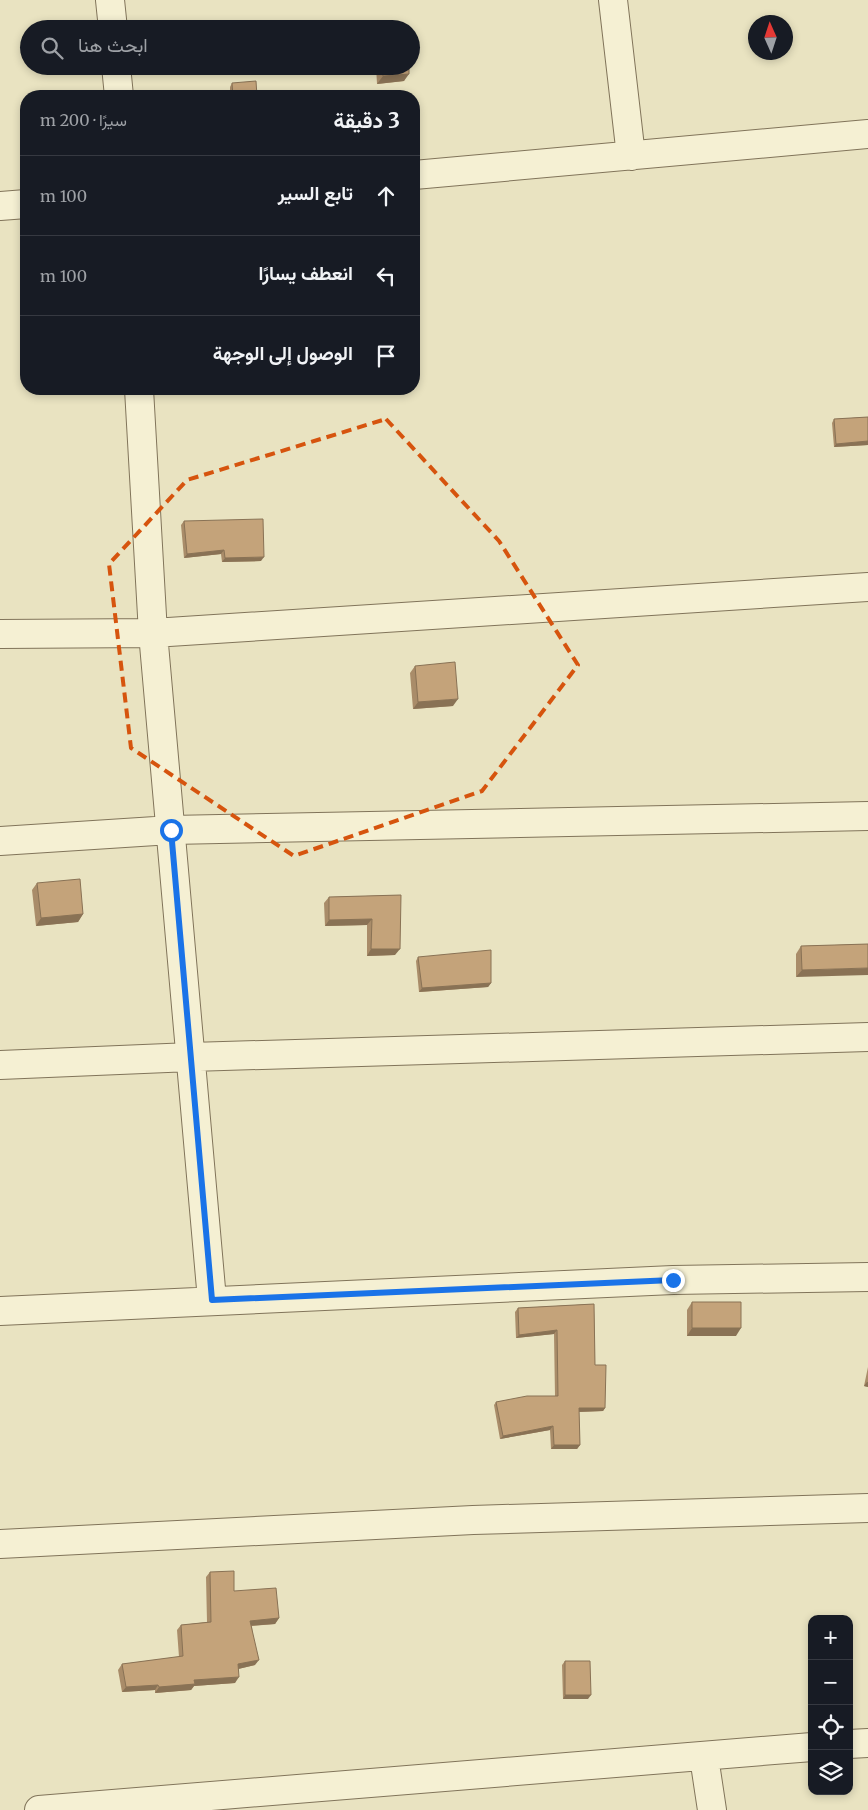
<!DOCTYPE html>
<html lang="ar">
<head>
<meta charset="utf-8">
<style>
  :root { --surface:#171b24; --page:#242831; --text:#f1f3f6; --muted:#9ea1a6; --line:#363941 }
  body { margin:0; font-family:Merriweather,Vazirmatn,serif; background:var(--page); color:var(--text); direction:rtl }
  .controls { position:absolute; right:15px; bottom:15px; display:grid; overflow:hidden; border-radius:10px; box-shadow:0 2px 8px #0003 }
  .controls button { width:45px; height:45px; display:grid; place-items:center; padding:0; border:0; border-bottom:1px solid var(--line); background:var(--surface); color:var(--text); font:25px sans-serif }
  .compass { position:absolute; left:748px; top:15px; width:45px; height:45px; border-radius:50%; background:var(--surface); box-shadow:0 2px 8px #0003; rotate:357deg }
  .stop { position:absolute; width:15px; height:15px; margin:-11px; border:4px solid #1a73e8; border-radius:50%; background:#fff }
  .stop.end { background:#1a73e8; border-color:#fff; box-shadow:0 1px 5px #0008 }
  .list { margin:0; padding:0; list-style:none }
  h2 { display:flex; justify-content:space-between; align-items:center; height:65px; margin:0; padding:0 20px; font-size:21px }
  h2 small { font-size:16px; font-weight:400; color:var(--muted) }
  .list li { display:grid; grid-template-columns:32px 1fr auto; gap:15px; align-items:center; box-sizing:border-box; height:80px; padding:0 20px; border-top:1px solid var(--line) }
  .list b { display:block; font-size:19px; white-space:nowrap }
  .list em { font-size:16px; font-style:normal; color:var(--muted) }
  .icon { flex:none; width:28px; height:28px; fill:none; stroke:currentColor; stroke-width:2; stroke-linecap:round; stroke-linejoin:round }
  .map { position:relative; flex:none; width:868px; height:1810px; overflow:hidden; direction:ltr }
  .search { position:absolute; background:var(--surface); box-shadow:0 2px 8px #0003; left:20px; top:20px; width:400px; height:55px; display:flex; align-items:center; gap:12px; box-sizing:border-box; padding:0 18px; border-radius:28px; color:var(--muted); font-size:19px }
  .panel { position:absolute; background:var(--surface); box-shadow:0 2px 8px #0003; left:20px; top:90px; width:400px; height:305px; border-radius:20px; direction:rtl }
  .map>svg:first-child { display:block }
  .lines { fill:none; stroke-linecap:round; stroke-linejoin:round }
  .street-casing { stroke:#81745a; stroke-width:30 }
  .street { stroke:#f5f0d3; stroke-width:28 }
  .wall { fill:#a98c69 }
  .shaded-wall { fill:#897255 }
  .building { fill:#c4a37a; stroke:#897255 }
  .route { stroke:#1a73e8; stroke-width:6 }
  .marked { fill:none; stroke:#d6540e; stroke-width:4; stroke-dasharray:10 6; stroke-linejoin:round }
</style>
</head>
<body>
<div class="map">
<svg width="868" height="1810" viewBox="0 0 868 1810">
  <rect width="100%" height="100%" fill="#e9e3c1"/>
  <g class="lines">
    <!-- street casing -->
    <g class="street-casing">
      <path id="street" d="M110,0l3,29
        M613,0l18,156
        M116,66l3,30
        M414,175l454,-41
        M0,206l26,-2
        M139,389l14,244 59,667
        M0,634l153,-1 715,-46
        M0,841l171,-11 697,-14
        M0,1065l191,-8 677,-20
        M0,1311l673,-31 195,-3
        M0,1544l473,-24 395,-12
        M849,1744l19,-1
        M704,1757l8,53
        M39,1810l773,-63"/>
    </g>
    <!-- street -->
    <use href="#street" class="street"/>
  </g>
  <!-- wall -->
  <path class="wall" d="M376,66h33l-5,15 -27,3z
    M232,83l25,13h-27v-9z
    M868,417v28l-34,2 -2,-24 2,-4z
    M184,521l77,40 -39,1 -1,-8 -37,4 -3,-33z
    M415,666l38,40 -40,3 -3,-36z
    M37,883l46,31 -5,8 -42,4 -4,-36z
    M401,895l-6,60 -28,1v-31l-42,1 -1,-23 5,-6z
    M868,944l-72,33v-23l5,-8z
    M418,957l73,26 -3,4 -69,5 -3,-31z
    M692,1302l44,34h-49v-26z
    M594,1304l1,61 10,43 -2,3 -24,1 1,33 -3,4h-26l-1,-19 -50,9 -6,-34 2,-3 59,-6 -1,-62 -38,4 -1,-26 3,-4z
    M868,1367v20l-4,-1z
    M210,1572l24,19 45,27 -4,6 -23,2 3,39 -17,4 -3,14 -41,3 -3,4 -36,3v-3l-33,2 -4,-22 4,-6 57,-7 -2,-27 4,-5 26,-3 -1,-45z
    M565,1661l23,38h-25l-1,-34z"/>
  <!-- shaded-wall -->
  <path class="shaded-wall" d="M409,74l-5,7 -27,3 6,-8z
    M868,441v4l-34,2 2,-3z
    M224,550l-3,4 -37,4 3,-4z
    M264,557l-3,4 -39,1 3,-4z
    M458,699l-5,7 -40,3 5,-7z
    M83,914l-5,8 -42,4 5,-8z
    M372,919l-5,6 -42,1 4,-6z
    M371,949h29l-5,6 -28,1z
    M868,968v7l-72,2 6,-7z
    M491,983l-3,4 -69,5 3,-4z
    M692,1328h49l-5,8h-49z
    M557,1330l-3,4 -38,4 3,-3z
    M867,1382h1v5l-4,-1z
    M579,1408h26l-2,3 -27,1z
    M553,1426l-3,4 -50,9 3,-3z
    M554,1445h26l-3,4h-26z
    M279,1618l-4,6 -29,2 4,-5z
    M259,1660l-4,5 -21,5 4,-6z
    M239,1677l-4,6 -41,3 -3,4 -36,3 4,-6 35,-7z
    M158,1685l-3,5 -33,2 4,-5z
    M565,1695h26l-3,4h-25z"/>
  <!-- building -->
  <path class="building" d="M382,66h27v8l-26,2z
    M256,81l1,15h-24l-1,-13z
    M868,417v24l-32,3 -2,-25z
    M263,519l1,38 -39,1 -1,-8 -37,4 -3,-33z
    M455,662l3,37 -40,3 -3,-36z
    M80,879l3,35 -42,4 -4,-35z
    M401,895l-1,54h-29l1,-30 -43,1v-23z
    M868,944v24l-66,2 -1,-24z
    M491,950v33l-69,5 -4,-31z
    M692,1302h49v26h-49z
    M594,1304l1,61h11l-1,43h-26l1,37h-26l-1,-19 -50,10 -7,-34 31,-6h31l-1,-66 -38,5 -1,-27z
    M234,1571v20l42,-3 3,30 -29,3 9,39 -21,4 1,13 -45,3 1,4 -36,3 -1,-2 -32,2 -4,-23 61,-8 -2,-31 30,-3 -1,-50z
    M565,1661h25l1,34h-26z"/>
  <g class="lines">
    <!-- route -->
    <path class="route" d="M171,830l41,470 461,-20"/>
  </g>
  <!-- marked area -->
  <path class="marked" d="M386,419l113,122 79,124 -96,126 -188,65 -163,-108 -22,-184 78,-84z"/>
</svg>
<div class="controls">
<button>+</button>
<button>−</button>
<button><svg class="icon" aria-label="locate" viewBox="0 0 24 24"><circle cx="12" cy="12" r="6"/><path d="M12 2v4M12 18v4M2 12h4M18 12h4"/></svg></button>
<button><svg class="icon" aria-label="layers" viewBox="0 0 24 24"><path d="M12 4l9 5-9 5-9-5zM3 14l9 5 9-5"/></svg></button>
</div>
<svg class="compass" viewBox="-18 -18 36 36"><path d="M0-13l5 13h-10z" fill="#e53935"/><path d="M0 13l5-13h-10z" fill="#9ea1a6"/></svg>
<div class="stop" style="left:171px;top:830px"></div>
<div class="stop end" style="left:673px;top:1280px"></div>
<div class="search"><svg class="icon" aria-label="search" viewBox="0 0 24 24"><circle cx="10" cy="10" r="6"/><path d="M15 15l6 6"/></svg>ابحث هنا</div>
<section class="panel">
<h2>3 دقيقة<small>سيرًا · 200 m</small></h2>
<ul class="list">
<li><svg class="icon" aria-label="ahead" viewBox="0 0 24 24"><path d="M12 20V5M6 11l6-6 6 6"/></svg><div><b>تابع السير</b></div><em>100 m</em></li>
<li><svg class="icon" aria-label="left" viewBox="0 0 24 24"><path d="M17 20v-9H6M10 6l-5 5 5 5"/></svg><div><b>انعطف يسارًا</b></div><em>100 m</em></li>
<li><svg class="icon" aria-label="arrive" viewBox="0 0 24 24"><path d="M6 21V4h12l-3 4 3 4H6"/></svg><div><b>الوصول إلى الوجهة</b></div></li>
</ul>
</section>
</div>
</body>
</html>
